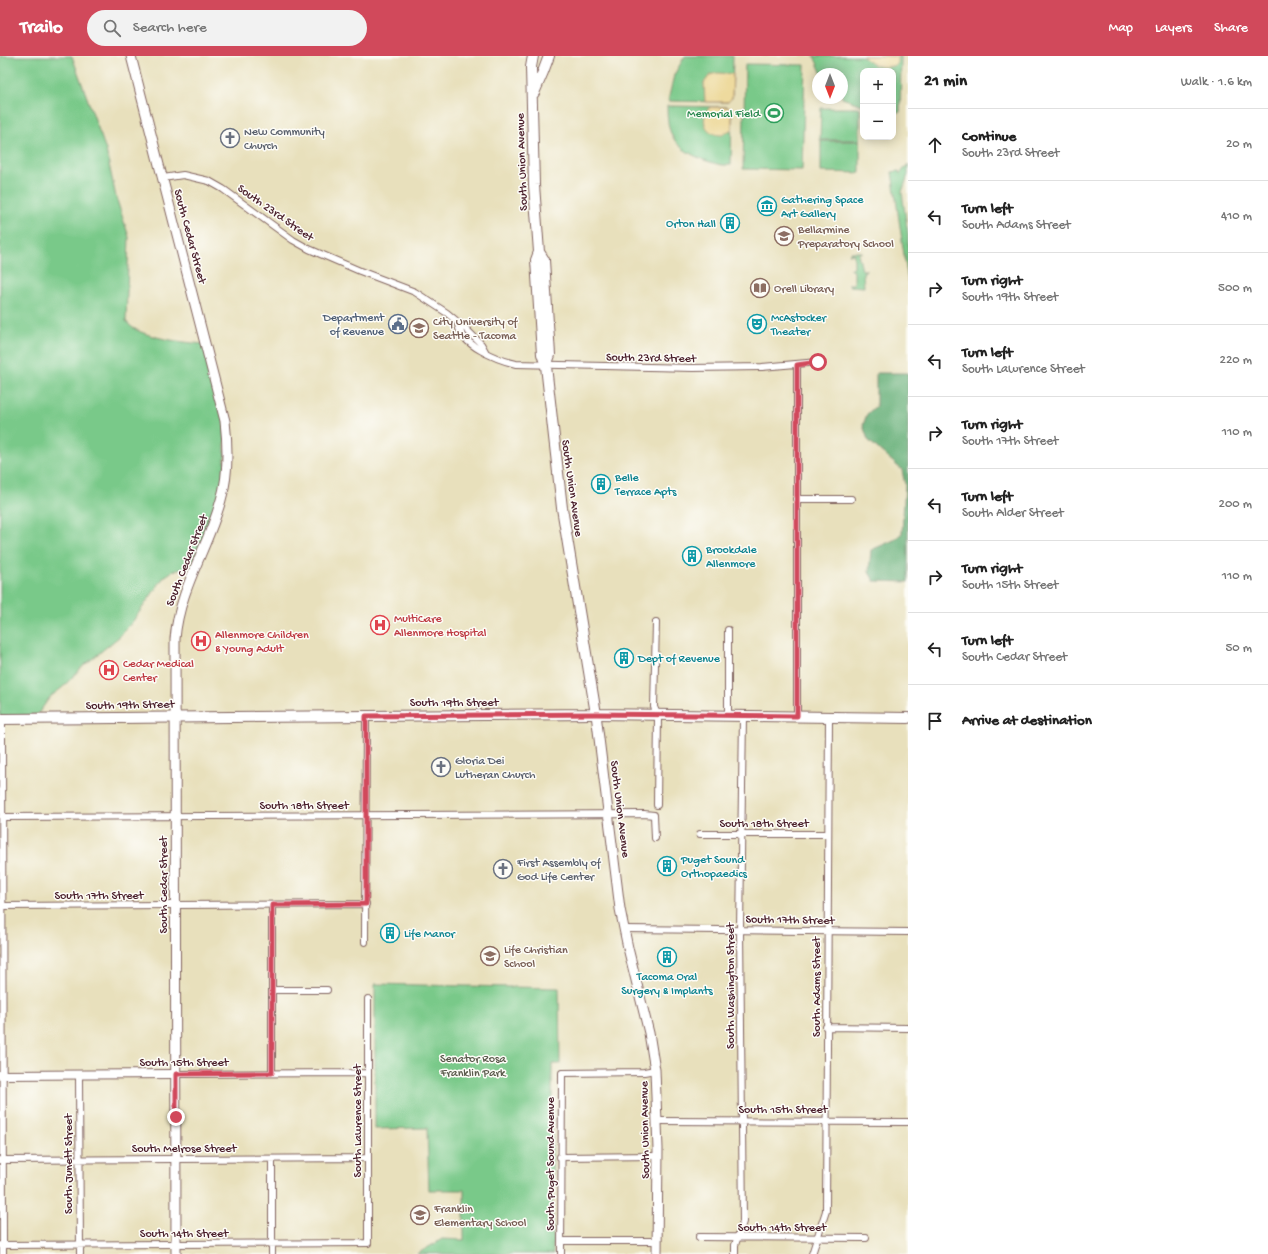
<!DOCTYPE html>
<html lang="en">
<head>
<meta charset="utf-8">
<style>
  :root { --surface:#fff; --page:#f2f2f2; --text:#222; --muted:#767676; --line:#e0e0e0; --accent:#d1495b }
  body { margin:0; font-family:"Gochi Hand",sans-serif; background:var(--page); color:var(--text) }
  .controls { position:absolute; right:12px; top:12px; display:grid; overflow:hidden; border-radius:8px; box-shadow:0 2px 10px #0003 }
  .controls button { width:36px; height:36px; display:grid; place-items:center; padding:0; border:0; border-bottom:1px solid var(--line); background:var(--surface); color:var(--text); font:20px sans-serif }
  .compass { position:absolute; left:812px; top:12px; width:36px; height:36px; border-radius:50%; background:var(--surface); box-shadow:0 2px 10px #0003; rotate:180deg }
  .stop { position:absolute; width:12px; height:12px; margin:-9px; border:3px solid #d1495b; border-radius:50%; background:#fff }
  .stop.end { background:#d1495b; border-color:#fff; box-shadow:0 1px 4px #0008 }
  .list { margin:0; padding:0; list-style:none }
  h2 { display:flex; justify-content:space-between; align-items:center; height:52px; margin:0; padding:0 16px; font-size:17px }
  h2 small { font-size:13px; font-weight:400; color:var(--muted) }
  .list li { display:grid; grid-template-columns:26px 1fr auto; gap:12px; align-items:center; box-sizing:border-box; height:72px; padding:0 16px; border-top:1px solid var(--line) }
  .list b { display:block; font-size:15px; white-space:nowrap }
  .list p { margin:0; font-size:13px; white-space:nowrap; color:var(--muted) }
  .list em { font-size:13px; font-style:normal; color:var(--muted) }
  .icon { flex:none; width:22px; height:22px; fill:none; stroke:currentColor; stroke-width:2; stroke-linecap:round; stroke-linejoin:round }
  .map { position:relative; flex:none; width:908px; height:1198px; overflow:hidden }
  header { display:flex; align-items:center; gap:24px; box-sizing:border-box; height:56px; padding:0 20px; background:var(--accent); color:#fff }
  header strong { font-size:19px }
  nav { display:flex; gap:22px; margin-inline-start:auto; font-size:14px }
  .search { width:280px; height:36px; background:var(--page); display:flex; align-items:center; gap:10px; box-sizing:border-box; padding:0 14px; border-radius:22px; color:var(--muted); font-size:15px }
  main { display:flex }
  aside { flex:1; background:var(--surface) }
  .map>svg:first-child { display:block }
  .green { fill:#79c989; stroke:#62745a }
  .forest { fill:#62ad75; stroke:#566650 }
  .sand { fill:#eeda9e; stroke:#9c7c64 }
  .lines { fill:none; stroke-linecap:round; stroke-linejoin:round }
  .minor-casing { stroke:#81635e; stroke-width:8 }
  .tertiary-casing { stroke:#81635e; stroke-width:10 }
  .secondary-casing { stroke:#81635e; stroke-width:11 }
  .primary-casing { stroke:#81635e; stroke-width:12 }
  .minor { stroke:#fff; stroke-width:6 }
  .tertiary { stroke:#fff; stroke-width:8 }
  .secondary { stroke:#fff; stroke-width:9 }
  .primary { stroke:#fff; stroke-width:10 }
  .route { stroke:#d1495b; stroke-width:5 }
  .labels { text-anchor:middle; stroke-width:3; stroke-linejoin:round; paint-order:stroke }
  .leisure-label { font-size:12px; fill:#27864d; stroke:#fdfcf7; text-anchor:end }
  .worship-label { font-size:12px; fill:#5b616d; stroke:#fdfcf7; text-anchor:start }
  .street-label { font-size:12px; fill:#4a1f2b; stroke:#fdfcf7 }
  .culture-label { font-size:12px; fill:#0d838f; stroke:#fdfcf7; text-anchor:start }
  .education-label { font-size:12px; fill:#785e54; stroke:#fdfcf7; text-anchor:start }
  .service-label { font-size:12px; fill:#4e5e75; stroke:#fdfcf7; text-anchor:end }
  .health-label { font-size:12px; fill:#be3a42; stroke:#fdfcf7; text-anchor:start }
  .park-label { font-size:12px; fill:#5a5a4c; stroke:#fdfcf7 }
</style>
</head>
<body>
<header>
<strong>Trailo</strong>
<div class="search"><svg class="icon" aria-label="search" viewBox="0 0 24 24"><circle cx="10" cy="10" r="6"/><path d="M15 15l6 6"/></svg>Search here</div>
<nav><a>Map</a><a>Layers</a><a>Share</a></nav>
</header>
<main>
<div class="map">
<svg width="908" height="1198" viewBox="0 0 908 1198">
  <rect width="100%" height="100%" fill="#fdfcf7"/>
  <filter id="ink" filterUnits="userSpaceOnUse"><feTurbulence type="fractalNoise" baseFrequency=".025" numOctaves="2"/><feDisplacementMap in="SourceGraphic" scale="8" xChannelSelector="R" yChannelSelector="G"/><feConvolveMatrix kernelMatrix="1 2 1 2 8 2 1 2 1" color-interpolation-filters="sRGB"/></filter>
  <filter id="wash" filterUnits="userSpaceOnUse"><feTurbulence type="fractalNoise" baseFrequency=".012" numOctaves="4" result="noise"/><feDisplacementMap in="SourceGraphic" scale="16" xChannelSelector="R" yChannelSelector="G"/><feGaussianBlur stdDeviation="0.9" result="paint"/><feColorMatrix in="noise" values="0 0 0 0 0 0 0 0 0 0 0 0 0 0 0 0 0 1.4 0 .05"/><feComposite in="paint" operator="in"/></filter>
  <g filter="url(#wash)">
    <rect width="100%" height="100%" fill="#e8e0bc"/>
    <!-- green -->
    <path class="green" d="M0,0h72l34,94 10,47 13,40 -3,84c10,17 62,22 80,23l19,77v61l-33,85 -19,4 -9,6 -31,44 -13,15 -39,32 -18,19 -13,10 -12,17 -38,5z
      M685,0h48l-1,42 -4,4 -60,-1 6,-26z
      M814,0h87l-1,56h-7v-41h-30v34l-21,-7v-24h-20z
      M745,8l60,1 -3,105 -59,-1z
      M667,50l61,1 4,4 -1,54c-10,1 -18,-2 -27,-5 -29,-12 -37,-23 -37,-54z
      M821,52h39v32h-40z
      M821,85h39v32l-39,-1z
      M908,108v11l-6,17 6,42v48l-16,-110 7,-1 1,3z
      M851,196h11l-4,2 4,16h5l-4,2 1,15 -15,-1v-2h5v-13l-5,-2 5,-1v-14h-5z
      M375,928l184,4 1,76h-8l1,190h-136l25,-15 22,1v-50h-35l-2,-62 -52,1z"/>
    <!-- forest -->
    <path class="forest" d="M876,317h32v209l-34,-1 -5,-9 2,-22 23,-10 8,-7 3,-48 -3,-15 -34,-30 -5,-15 4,-11 9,-8z"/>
    <!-- sand -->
    <path class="sand" d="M863,0h34v8c-13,6 -25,3 -34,-8z
      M717,17l16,1 -1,24 -4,4h-23l-1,-19 6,-8z
      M710,51h18l4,4v18l-10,6c-17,0 -23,-16 -12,-28z"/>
  </g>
  <g filter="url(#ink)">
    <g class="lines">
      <!-- minor casing -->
      <g class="minor-casing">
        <path id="minor" d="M163,122l20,-3 26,6 14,8 70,51 16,9 51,22 55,21 32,21 19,16 15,15 5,9
          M458,268c2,21 40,36 58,40l177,4 69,-1 56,-5
          M797,309v351
          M796,443h55
          M656,566l-2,85 4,9 -1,89
          M728,574v86
          M2,663l1,535
          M2,761l642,-3 10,1 1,23
          M700,778h127
          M0,850l366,-2
          M624,873l284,3
          M365,886l1,-226
          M272,934h55
          M826,971l82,1
          M272,1017v-168
          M176,1018l191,-1
          M79,1019l1,179
          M658,1065l250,1
          M560,1101l98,-1
          M272,1103v95
          M0,1104l368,-2
          M699,1181l167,1
          M561,1185h96
          M0,1189l368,-2v-244
          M561,1198l1,-181 82,-1 11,-2
          M735,1198v-9l8,-23 -3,-293 3,-213
          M812,1198l14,-43 3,-494"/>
      </g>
      <!-- tertiary casing -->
      <g class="tertiary-casing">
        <path id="tertiary" d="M0,1019l176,-1"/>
      </g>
      <!-- secondary casing -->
      <g class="secondary-casing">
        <path id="secondary" d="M131,0l94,365c3,26 4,53 -4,79 -13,48 -42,89 -46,139l1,615
          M596,658l24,195 8,39 21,85 6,37 3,79 -1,105"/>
      </g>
      <!-- primary casing -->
      <g class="primary-casing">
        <path id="primary" d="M533,0l-2,11 3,118 5,67 -3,8 6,94 4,12 16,142 34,206
          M534,37l9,-21 6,-16
          M539,196l5,8 6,95 -4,11
          M0,663l596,-5 312,4"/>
      </g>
      <!-- minor -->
      <use href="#minor" class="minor"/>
      <!-- tertiary -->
      <use href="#tertiary" class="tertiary"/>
      <!-- secondary -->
      <use href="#secondary" class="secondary"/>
      <!-- primary -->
      <use href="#primary" class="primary"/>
    </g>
  </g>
  <g class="lines" filter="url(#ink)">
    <!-- route -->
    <path class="route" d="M176,1061v-43l96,-1v-168l94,-1v-188l230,-2 201,2v-351l21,-3"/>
  </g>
  <!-- icons -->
  <defs>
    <g id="stadium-ring" transform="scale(1)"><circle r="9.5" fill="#fdfcf7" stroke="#2e9e5b" stroke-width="1.5"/><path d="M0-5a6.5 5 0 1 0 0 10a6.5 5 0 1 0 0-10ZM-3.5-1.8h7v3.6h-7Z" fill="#2e9e5b"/></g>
    <g id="church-ring" transform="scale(1)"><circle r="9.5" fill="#fdfcf7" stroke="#6b7280" stroke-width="1.5"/><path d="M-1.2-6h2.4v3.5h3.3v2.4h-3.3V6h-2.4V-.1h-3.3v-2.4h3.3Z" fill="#6b7280"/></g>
    <g id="museum-ring" transform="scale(1)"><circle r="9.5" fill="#fdfcf7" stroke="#0f9aa8" stroke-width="1.5"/><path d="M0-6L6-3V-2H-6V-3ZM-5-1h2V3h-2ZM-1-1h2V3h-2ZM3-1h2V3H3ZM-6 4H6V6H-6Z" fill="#0f9aa8"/></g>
    <g id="building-ring" transform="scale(1)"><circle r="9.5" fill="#fdfcf7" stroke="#0f9aa8" stroke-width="1.5"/><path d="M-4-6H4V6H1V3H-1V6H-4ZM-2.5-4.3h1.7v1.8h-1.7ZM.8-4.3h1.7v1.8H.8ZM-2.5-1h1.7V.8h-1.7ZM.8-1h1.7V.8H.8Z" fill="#0f9aa8"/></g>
    <g id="school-ring" transform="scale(1)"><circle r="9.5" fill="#fdfcf7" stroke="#8d6e63" stroke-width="1.5"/><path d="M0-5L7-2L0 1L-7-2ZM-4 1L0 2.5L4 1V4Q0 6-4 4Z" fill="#8d6e63"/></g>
    <g id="library-ring" transform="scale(1)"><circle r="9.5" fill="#fdfcf7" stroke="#8d6e63" stroke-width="1.5"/><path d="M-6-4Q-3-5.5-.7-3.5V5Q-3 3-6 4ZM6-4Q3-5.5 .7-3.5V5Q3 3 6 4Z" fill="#8d6e63"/></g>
    <g id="civic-ring" transform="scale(1)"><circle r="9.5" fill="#fdfcf7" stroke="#5c6f8a" stroke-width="1.5"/><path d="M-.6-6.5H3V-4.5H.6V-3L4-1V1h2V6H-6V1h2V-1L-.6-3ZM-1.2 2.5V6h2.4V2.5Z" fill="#5c6f8a"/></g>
    <g id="theatre-ring" transform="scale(1)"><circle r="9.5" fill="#fdfcf7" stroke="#0f9aa8" stroke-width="1.5"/><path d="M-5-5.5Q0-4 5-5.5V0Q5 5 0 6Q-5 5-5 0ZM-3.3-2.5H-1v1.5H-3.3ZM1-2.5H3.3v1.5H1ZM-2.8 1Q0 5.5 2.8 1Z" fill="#0f9aa8"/></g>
    <g id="university-ring" transform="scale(1)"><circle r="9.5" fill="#fdfcf7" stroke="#8d6e63" stroke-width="1.5"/><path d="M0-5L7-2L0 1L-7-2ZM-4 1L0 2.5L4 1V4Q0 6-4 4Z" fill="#8d6e63"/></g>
    <g id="hospital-ring" transform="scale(1)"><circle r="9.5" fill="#fdfcf7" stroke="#e0444e" stroke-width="1.5"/><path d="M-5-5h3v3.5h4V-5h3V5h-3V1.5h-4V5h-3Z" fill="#e0444e"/></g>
  </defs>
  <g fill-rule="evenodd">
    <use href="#stadium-ring" x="774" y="57"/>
    <use href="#church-ring" x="230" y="82"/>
    <use href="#museum-ring" x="767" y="150"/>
    <use href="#building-ring" x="730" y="167"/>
    <use href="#school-ring" x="784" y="180"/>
    <use href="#library-ring" x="760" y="232"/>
    <use href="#civic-ring" x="398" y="268"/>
    <use href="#theatre-ring" x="757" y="268"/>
    <use href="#university-ring" x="419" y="272"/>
    <use href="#building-ring" x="601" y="428"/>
    <use href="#building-ring" x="692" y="500"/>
    <use href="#hospital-ring" x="380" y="569"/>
    <use href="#hospital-ring" x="201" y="585"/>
    <use href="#building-ring" x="624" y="602"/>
    <use href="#hospital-ring" x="109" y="614"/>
    <use href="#church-ring" x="441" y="711"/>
    <use href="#building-ring" x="667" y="810"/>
    <use href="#church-ring" x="503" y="813"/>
    <use href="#building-ring" x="390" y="877"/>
    <use href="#school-ring" x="490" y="900"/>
    <use href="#building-ring" x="667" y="901"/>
    <use href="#school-ring" x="420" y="1159"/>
  </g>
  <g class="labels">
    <!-- leisure labels -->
    <g class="leisure-label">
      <text x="760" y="61">Memorial Field</text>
    </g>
    <!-- worship labels -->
    <g class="worship-label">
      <text x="244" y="79">New Community<tspan x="244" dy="14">Church</tspan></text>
      <text x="455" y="708">Gloria Dei<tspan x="455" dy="14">Lutheran Church</tspan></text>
      <text x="517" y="810">First Assembly of<tspan x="517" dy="14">God Life Center</tspan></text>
    </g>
    <!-- street labels -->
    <g class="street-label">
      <text transform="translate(521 106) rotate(-92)" y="4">South Union Avenue</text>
      <text transform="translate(276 156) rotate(35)" y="4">South 23rd Street</text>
      <text transform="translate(191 180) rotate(75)" y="4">South Cedar Street</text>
      <text transform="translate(651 301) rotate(1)" y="4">South 23rd Street</text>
      <text transform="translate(573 432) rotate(82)" y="4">South Union Avenue</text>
      <text transform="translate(186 504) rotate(-69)" y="4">South Cedar Street</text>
      <text x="454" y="650">South 19th Street</text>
      <text transform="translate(130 648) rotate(-1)" y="4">South 19th Street</text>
      <text x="304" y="753">South 18th Street</text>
      <text transform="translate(621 753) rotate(83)" y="4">South Union Avenue</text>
      <text x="764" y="771">South 18th Street</text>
      <text transform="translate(163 829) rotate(-90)" y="4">South Cedar Street</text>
      <text x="99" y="843">South 17th Street</text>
      <text transform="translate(790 863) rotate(1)" y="4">South 17th Street</text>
      <text transform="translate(730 930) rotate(-90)" y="4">South Washington Street</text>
      <text transform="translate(816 931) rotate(-90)" y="4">South Adams Street</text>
      <text x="184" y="1010">South 15th Street</text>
      <text x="783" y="1057">South 15th Street</text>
      <text transform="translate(357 1065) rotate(-90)" y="4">South Lawrence Street</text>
      <text transform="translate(644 1074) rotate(-91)" y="4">South Union Avenue</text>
      <text x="184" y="1096">South Melrose Street</text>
      <text transform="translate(68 1108) rotate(-90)" y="4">South Junett Street</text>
      <text transform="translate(550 1108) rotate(-90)" y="4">South Puget Sound Avenue</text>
      <text x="782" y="1175">South 14th Street</text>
      <text x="184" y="1181">South 14th Street</text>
    </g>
    <!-- culture labels -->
    <g class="culture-label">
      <text x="781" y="147">Gathering Space<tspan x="781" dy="14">Art Gallery</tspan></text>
      <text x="716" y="171" text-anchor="end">Orton Hall</text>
      <text x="771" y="265">McAstocker<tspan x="771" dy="14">Theater</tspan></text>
      <text x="615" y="425">Belle<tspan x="615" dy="14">Terrace Apts</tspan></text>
      <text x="706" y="497">Brookdale<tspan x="706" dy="14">Allenmore</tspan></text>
      <text x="638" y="606">Dept of Revenue</text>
      <text x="681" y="807">Puget Sound<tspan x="681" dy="14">Orthopaedics</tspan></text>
      <text x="404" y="881">Life Manor</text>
      <text x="667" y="924" text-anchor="middle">Tacoma Oral<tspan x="667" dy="14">Surgery &amp; Implants</tspan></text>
    </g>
    <!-- education labels -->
    <g class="education-label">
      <text x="798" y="177">Bellarmine<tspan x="798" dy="14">Preparatory School</tspan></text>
      <text x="774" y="236">Orell Library</text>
      <text x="433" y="269">City University of<tspan x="433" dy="14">Seattle - Tacoma</tspan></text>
      <text x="504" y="897">Life Christian<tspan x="504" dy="14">School</tspan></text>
      <text x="434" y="1156">Franklin<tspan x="434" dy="14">Elementary School</tspan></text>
    </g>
    <!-- service labels -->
    <g class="service-label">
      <text x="384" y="265">Department<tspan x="384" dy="14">of Revenue</tspan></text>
    </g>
    <!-- health labels -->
    <g class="health-label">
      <text x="394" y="566">MultiCare<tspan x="394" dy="14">Allenmore Hospital</tspan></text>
      <text x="215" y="582">Allenmore Children<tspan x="215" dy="14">&amp; Young Adult</tspan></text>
      <text x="123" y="611">Cedar Medical<tspan x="123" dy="14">Center</tspan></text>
    </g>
    <!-- park labels -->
    <g class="park-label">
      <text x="473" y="1006">Senator Rosa<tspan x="473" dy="14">Franklin Park</tspan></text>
    </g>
  </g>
</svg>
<div class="controls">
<button>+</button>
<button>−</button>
</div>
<svg class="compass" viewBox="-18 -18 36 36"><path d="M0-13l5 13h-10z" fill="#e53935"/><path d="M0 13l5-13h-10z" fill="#767676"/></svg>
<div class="stop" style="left:818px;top:306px"></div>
<div class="stop end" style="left:176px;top:1061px"></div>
</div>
<aside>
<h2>21 min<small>Walk · 1.6 km</small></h2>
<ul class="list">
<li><svg class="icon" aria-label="ahead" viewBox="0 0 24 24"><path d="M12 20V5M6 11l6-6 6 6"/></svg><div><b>Continue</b><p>South 23rd Street</p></div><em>20 m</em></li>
<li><svg class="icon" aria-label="left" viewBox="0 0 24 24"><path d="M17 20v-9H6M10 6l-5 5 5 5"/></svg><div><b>Turn left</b><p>South Adams Street</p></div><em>410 m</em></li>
<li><svg class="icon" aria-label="right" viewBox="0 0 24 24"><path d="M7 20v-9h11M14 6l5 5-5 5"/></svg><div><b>Turn right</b><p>South 19th Street</p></div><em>500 m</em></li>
<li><svg class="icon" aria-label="left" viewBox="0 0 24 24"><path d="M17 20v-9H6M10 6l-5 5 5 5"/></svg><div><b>Turn left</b><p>South Lawrence Street</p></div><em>220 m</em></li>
<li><svg class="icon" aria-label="right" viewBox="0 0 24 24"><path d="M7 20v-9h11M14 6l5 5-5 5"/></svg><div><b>Turn right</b><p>South 17th Street</p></div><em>110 m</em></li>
<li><svg class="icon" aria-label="left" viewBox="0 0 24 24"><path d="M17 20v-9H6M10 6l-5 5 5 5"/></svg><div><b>Turn left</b><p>South Alder Street</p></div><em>200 m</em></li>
<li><svg class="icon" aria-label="right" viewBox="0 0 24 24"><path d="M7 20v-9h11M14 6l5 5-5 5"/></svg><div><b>Turn right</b><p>South 15th Street</p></div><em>110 m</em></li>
<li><svg class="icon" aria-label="left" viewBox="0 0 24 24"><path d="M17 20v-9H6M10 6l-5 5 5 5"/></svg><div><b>Turn left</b><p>South Cedar Street</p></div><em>50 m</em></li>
<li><svg class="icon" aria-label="arrive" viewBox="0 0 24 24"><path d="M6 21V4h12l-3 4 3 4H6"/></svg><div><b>Arrive at destination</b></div></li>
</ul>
</aside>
</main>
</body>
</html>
